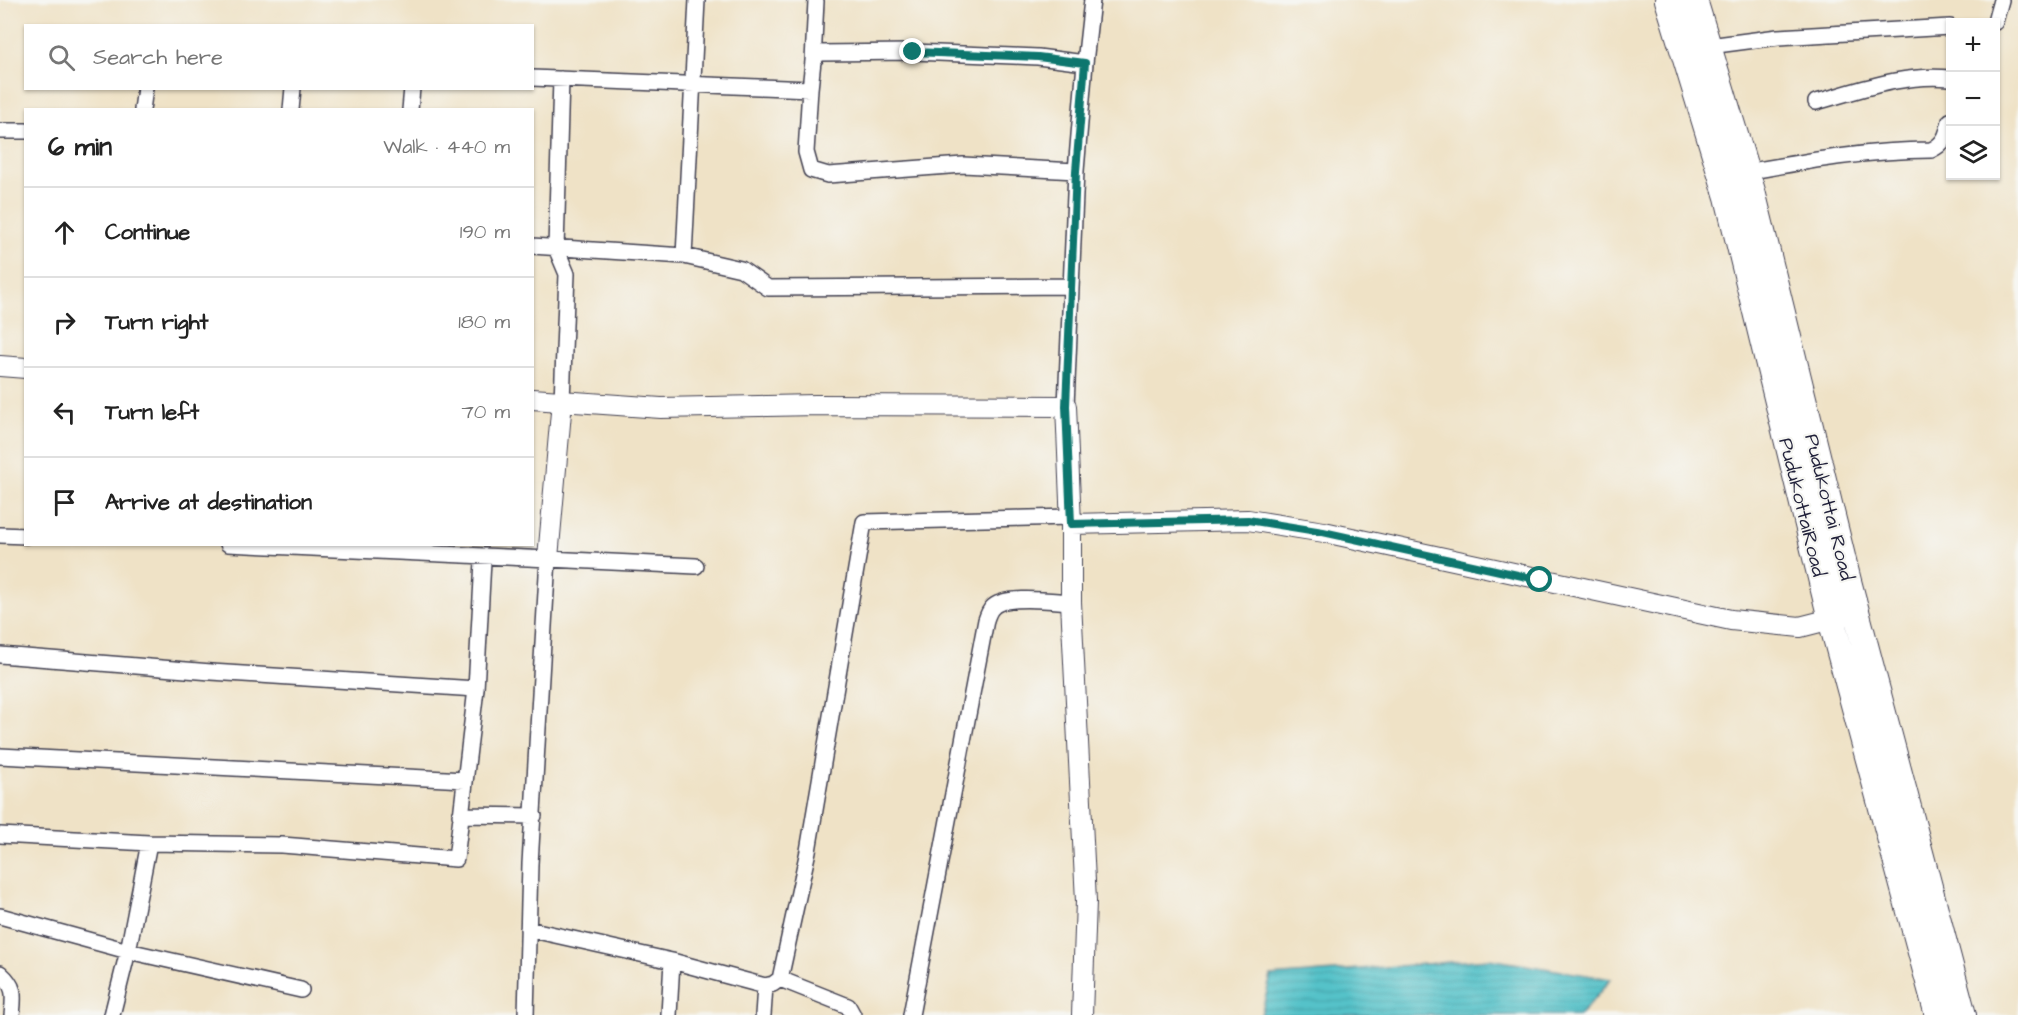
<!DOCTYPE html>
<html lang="en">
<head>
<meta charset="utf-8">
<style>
  :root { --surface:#fff; --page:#f2f2f2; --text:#222; --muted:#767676; --line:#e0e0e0 }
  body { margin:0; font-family:"Architects Daughter",sans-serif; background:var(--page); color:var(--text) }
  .controls { position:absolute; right:18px; top:18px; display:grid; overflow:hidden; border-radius:0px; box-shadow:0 2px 4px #0004 }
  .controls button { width:54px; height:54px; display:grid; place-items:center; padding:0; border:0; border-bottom:2px solid var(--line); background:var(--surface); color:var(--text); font:30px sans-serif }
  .stop { position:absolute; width:18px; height:18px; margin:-14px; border:4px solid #0f766e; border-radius:50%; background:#fff }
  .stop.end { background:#0f766e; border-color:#fff; box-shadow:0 2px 6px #0008 }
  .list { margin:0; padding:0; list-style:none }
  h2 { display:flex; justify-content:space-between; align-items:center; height:78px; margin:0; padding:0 24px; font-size:26px }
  h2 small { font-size:20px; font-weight:400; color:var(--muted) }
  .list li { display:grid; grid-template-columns:39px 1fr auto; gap:18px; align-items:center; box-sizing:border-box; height:90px; padding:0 24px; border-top:2px solid var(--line) }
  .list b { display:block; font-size:22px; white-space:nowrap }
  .list em { font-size:20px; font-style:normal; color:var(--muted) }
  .icon { flex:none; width:33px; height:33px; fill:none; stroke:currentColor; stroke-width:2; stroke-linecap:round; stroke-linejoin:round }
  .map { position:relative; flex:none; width:2018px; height:1015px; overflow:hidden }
  .search { position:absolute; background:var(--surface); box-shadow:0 2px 4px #0004; left:24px; top:24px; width:510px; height:66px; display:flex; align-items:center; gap:15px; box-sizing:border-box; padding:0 21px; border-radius:0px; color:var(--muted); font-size:22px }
  .panel { position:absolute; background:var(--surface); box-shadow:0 2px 4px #0004; left:24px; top:108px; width:510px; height:438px; border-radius:0px }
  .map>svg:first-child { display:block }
  .water { fill:url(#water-rules); stroke:#3b7282; stroke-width:1.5 }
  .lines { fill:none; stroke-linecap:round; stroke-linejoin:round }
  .minor-casing { stroke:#413f50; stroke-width:18 }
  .tertiary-casing { stroke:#413f50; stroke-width:22 }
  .trunk-casing { stroke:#413f50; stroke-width:28 }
  .minor { stroke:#fff; stroke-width:15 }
  .tertiary { stroke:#fff; stroke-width:20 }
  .trunk { stroke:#fff; stroke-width:26 }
  .route { stroke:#0f766e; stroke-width:8 }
  .labels { text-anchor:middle; stroke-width:4.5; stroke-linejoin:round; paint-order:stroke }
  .street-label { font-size:20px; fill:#22223b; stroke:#f6f6f2 }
</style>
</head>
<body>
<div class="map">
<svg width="2018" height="1015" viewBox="0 0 2018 1015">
  <defs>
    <pattern id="water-rules" width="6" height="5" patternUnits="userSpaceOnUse" patternTransform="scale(1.5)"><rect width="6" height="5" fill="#54c2c9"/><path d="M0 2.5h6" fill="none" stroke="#49a6ae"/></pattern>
  </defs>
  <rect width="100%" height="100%" fill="#f6f6f2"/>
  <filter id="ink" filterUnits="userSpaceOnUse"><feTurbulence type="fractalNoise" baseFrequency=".0167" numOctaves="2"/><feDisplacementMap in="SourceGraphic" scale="12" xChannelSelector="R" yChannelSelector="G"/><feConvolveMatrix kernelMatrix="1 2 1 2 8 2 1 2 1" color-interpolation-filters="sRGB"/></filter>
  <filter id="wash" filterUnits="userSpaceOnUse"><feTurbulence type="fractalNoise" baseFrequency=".008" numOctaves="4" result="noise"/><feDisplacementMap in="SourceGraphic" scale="24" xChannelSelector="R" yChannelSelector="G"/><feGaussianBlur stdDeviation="1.35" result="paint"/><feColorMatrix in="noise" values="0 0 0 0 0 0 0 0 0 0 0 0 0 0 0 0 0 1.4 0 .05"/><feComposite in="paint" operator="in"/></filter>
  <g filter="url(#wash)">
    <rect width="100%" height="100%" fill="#efe2c6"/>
    <!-- water -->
    <path class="water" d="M1489,959l122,20 -28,33 -5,3h-317l10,-39z"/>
  </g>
  <g filter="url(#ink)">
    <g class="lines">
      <!-- minor casing -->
      <g class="minor-casing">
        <path id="minor" d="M1995,22l6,-22
          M1709,46l69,-9 172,-10
          M813,61l3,-60
          M1085,63l7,-63
          M532,78l278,11 -4,63 5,18 17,5 135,-10 113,6
          M561,79l-5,169 11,26 -5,127
          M810,89l3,-28 6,-8 94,-1 125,5 47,6 -9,108 -10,235
          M1816,102c44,-12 89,-29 134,-24
          M142,110l3,-22
          M291,110l2,-22
          M410,110l2,-22
          M0,131h26
          M1746,172c61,-11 123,-22 185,-22 14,-6 16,-16 19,-29
          M532,246l152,10 13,-256
          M684,256l57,13 27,19 303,-2
          M0,535l26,1
          M228,544l468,22
          M0,655l211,17 265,17
          M0,756l465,24
          M460,815l74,1
          M0,835l149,8 133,2 174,14 20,-170 7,-128
          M0,916l128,35 173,39
          M528,929l144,32 93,25 8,-2 7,-5 28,-128 56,-329 207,-5
          M0,973c16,14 14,22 12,42
          M780,979l68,27 5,9
          M112,1015l16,-64 21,-108
          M526,1015l4,-151 18,-306
          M669,1015l3,-54
          M763,1015l2,-29
          M911,1015l75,-395c1,-3 3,-9 6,-12 11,-14 62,-7 79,-6"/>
      </g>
      <!-- tertiary casing -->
      <g class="tertiary-casing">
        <path id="tertiary" d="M0,366l26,2
          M532,399l129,9 155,-3 250,1 5,118v78l15,299 -4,114
          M1071,524l177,-4 76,12 407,88 69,7 43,-11
          M548,558l14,-157"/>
      </g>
      <!-- trunk casing -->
      <g class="trunk-casing">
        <path id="trunk" d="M1668,0l60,197 103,422 107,396
          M1694,0l58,191 96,390 115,434"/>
      </g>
      <!-- minor -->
      <use href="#minor" class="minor"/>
      <!-- tertiary -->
      <use href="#tertiary" class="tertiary"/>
      <!-- trunk -->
      <use href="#trunk" class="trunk"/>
    </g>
  </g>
  <g class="lines" filter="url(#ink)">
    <!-- route -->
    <path class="route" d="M913,52l125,5 47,6 -9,108 -10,235 5,118 177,-4 75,12 217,48"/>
  </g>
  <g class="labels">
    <!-- street labels -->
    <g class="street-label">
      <text transform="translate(1803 507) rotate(76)" y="7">PudukottaiRoad</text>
      <text transform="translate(1830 507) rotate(76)" y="7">Pudukottai Road</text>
    </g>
  </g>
</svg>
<div class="controls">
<button>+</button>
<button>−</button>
<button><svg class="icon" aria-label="layers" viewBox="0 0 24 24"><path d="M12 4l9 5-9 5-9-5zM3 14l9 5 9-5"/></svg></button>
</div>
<div class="stop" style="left:1540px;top:580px"></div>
<div class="stop end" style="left:913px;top:52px"></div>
<div class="search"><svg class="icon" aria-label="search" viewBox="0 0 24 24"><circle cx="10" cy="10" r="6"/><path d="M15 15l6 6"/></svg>Search here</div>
<section class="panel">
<h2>6 min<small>Walk · 440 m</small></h2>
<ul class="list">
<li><svg class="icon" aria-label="ahead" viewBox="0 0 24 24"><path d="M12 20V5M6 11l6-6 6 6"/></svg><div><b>Continue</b></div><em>190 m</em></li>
<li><svg class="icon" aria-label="right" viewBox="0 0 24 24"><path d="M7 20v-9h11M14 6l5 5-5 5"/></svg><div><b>Turn right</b></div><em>180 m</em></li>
<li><svg class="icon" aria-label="left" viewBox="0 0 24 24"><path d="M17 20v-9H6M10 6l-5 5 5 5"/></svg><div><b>Turn left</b></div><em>70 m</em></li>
<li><svg class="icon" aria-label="arrive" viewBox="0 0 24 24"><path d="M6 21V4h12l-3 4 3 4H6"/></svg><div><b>Arrive at destination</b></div></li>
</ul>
</section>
</div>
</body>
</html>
